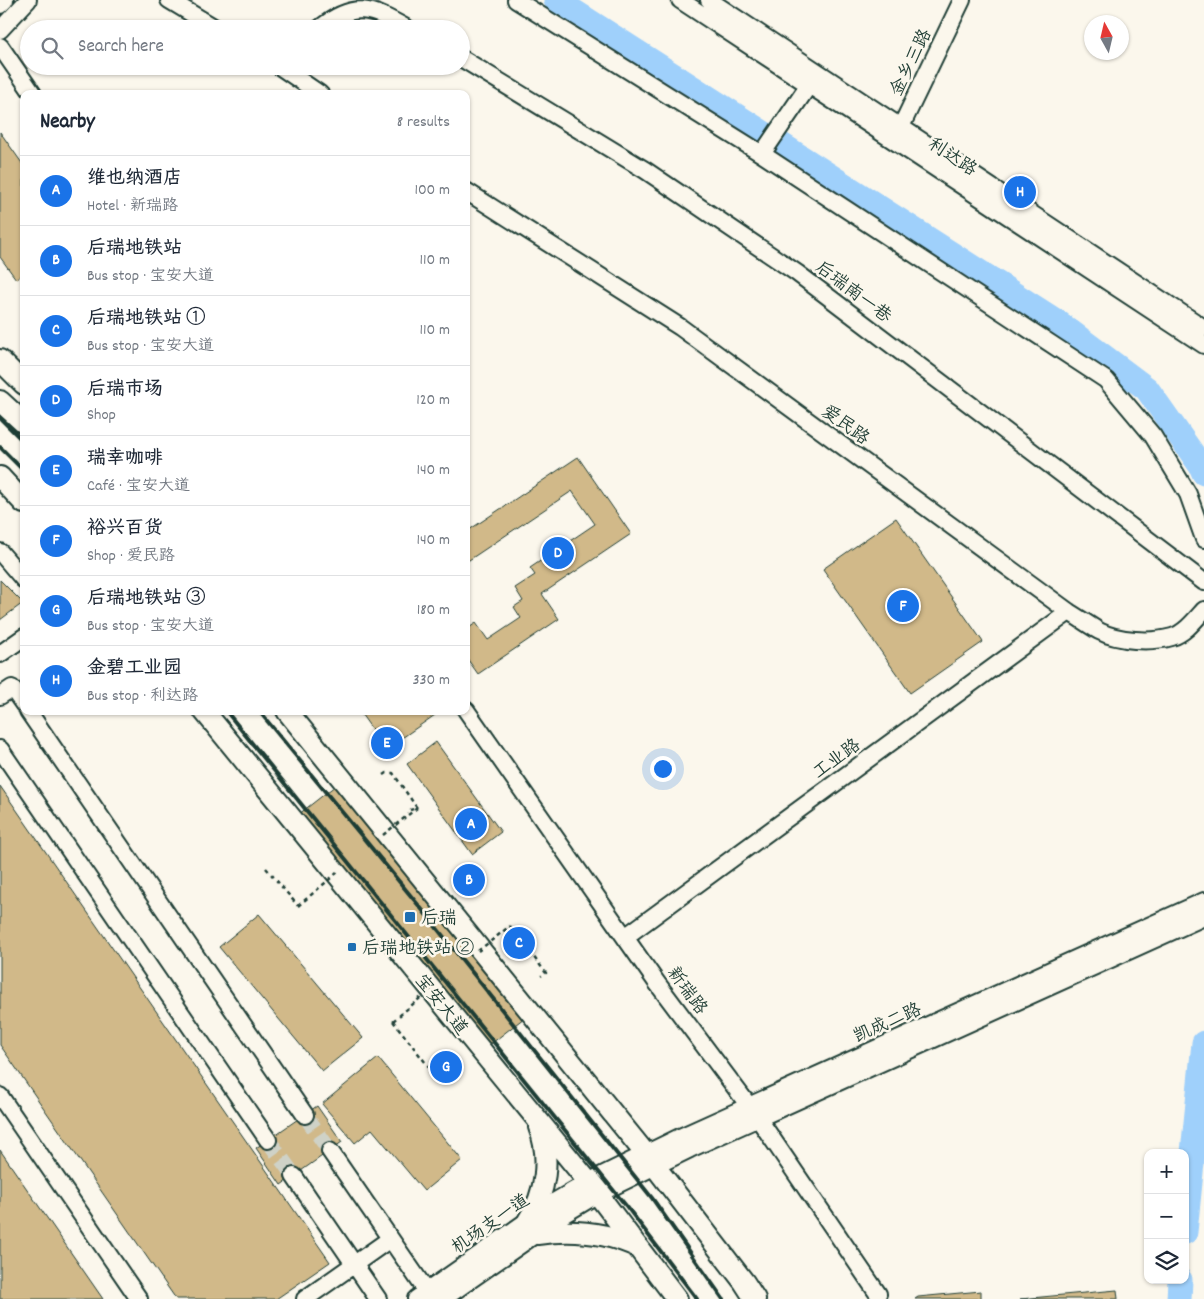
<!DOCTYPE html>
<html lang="en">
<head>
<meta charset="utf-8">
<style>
  :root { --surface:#fff; --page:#f6f6f7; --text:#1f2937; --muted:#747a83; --line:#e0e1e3; --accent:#1a73e8 }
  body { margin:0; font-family:Dekko,"LXGW WenKai TC",sans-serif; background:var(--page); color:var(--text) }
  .controls { position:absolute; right:15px; bottom:15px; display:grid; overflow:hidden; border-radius:10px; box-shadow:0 1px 4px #0004 }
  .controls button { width:45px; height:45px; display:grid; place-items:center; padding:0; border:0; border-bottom:1px solid var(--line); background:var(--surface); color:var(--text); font:25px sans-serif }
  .compass { position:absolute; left:1084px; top:15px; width:45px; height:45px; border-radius:50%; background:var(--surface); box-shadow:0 1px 4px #0004; rotate:352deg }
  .you { position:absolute; left:662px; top:768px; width:18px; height:18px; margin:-12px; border:4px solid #fff; border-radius:50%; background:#1a73e8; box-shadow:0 0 0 8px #1a73e833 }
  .badge { display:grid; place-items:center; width:32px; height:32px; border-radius:50%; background:var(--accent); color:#fff; font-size:16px; font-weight:700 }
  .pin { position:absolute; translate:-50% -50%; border:2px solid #fff; box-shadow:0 1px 5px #0006 }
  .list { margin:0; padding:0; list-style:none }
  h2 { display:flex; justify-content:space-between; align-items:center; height:65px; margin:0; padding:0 20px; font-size:21px }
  h2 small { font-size:16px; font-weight:400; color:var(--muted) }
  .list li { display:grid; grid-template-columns:32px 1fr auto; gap:15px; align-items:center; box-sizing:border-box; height:70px; padding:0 20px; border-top:1px solid var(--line) }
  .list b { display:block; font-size:19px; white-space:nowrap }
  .list p { margin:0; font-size:16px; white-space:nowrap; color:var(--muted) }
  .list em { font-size:16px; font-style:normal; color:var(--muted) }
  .icon { flex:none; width:28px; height:28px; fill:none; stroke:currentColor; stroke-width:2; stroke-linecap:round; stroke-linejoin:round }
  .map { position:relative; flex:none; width:1204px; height:1299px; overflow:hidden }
  .search { position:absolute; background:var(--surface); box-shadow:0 1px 4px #0004; left:20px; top:20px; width:450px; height:55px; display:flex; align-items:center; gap:12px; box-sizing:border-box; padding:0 18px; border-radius:28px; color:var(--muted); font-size:19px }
  .panel { position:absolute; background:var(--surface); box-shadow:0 1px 4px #0004; left:20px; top:90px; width:450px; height:625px; border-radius:10px }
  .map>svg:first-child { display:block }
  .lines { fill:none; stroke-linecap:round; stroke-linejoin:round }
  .river { stroke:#9fd0fb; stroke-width:25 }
  .building { fill:#d1b989; stroke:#1f3d34 }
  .minor-tunnel { stroke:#cfd2c7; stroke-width:16; stroke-dasharray:16 8; stroke-linecap:butt }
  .minor-casing { stroke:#1f3d34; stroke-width:20 }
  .major-casing { stroke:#1f3d34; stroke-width:24 }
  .path { stroke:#1f3d34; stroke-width:2.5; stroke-dasharray:4 4; stroke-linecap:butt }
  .minor { stroke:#fbf7ec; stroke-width:16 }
  .major { stroke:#fbf7ec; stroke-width:20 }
  .rail { stroke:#1f3d34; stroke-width:4 }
  .path-bridge { stroke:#1f3d34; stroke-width:2.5; stroke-dasharray:4 4; stroke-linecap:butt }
  .poi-dot { fill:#1f6fb2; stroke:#fbf7ec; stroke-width:2 }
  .labels { text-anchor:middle; stroke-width:5; stroke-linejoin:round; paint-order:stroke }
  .street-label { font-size:18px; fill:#1f3d34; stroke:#fbf7ec }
  .poi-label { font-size:18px; fill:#1f3d34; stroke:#fbf7ec; text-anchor:start }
</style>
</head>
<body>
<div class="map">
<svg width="1204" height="1299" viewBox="0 0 1204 1299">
  <rect width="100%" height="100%" fill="#fbf7ec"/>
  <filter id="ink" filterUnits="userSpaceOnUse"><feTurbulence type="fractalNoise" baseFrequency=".02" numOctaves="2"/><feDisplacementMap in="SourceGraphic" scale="10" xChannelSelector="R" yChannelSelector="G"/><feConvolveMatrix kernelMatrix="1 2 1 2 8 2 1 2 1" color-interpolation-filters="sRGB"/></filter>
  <g filter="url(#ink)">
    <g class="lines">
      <!-- river -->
      <path class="river" d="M556,0l503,323 88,66 54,77 3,7
        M1185,1232l19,-189
        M1179,1299l1,-19"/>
    </g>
    <!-- building -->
    <path class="building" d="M0,132l24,34v108l-8,5 -16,-22z
      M578,457l53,77 -89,60 17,25 -81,55 -12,-17v-27l10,-7 12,17 33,-22 -7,-11 9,-6 -8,-13 20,-13 -5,-7 65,-44 -23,-33 -106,71v-30z
      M896,518l87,124 -73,51 -87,-124z
      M0,580l23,23 -23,17z
      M359,711h74l2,4 -49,34z
      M436,742l65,90 -29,22 -65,-90z
      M340,782l189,232 -46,36 -189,-232z
      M0,786l330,476 -54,37h-100l-176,-254z
      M259,914l104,124 -41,33 -103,-124z
      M378,1058l84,102 -38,31 -52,-62 -17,14 -33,-39z
      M317,1106l25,36 -61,43 -25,-37z
      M0,1150l103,149h-103z
      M1117,1290l1,9h-98z
      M981,1291v8h-66l3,-2z"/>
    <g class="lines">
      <!-- minor-tunnel -->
      <path class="minor-tunnel" d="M305,1115l25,36
        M268,1140l26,36"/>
      <!-- minor casing -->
      <g class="minor-casing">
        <path id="minor" d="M169,0l48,29
          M516,0l246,154 344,226 47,56 35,58 16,45
          M680,0l524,345
          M709,0l495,328
          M0,5l5,-5
          M319,29c35,-29 52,-21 89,0
          M0,30l28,-30
          M0,46l33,48
          M461,58l184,112 152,103 407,309
          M279,66l41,28
          M897,135l65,-135
          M762,154l47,-69
          M466,191l214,136 389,285c10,6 20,13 30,19 19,10 52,12 73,6 13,-4 23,-17 32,-27
          M0,552l24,28
          M0,654l24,-17
          M0,696l12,-8 12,17
          M466,710l191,273 101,135 120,176
          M28,711l277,404
          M0,749l268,391
          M625,937l444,-325
          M0,1096l139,203
          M330,1151l102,148
          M294,1176l84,123
          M305,1299l85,-60
          M416,1299l138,-97 34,-20 94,-46 522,-235
          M443,1299l120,-84 35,-21 92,-45 514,-232"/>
      </g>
      <!-- major casing -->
      <g class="major-casing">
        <path id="major" d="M0,360l24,24
          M0,401l24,22
          M0,477l24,26
          M204,711l386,473 87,115
          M287,711l357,441 100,130 11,17
          M528,1221c18,-28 23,-63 11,-94
          M537,1234c35,-5 69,-2 101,13"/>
      </g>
      <!-- path -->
      <path class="path" d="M384,775l3,-2h6l24,35 -7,2
        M266,868l32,38
        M510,926l36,47 -5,3
        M393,1021l36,46"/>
      <!-- minor -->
      <use href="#minor" class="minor"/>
      <!-- major -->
      <use href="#major" class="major"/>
      <!-- rail -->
      <path class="rail" d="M0,418l24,24
        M0,447l24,24
        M226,711l401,496 70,92
        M259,711l161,196 232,291 71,101"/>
      <!-- path-bridge -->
      <path class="path-bridge" d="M383,835l34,-27
        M298,906l40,-34
        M478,951l32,-25
        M393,1021l39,-33"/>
    </g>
  </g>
  <!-- markers -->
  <g class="poi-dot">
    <rect x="404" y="911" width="12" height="12" rx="2.5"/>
    <rect x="347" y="942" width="10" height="10" rx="2.5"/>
  </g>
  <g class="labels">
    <!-- street labels -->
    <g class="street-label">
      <text transform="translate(910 62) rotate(-64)" y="6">金乡三路</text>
      <text transform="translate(953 156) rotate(33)" y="6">利达路</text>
      <text transform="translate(854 291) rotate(37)" y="6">后瑞南一巷</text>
      <text transform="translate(846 424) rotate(36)" y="6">爱民路</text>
      <text transform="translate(836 758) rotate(-36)" y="6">工业路</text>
      <text transform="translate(688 990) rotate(54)" y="6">新瑞路</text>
      <text transform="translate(442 1004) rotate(51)" y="6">宝安大道</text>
      <text transform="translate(887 1022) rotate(-24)" y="6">凯成二路</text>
      <text transform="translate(490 1223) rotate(-35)" y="6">机场支一道</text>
    </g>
    <!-- poi labels -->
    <g class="poi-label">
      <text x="421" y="923">后瑞</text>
      <text x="362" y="953">后瑞地铁站 ②</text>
    </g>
  </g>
</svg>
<div class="controls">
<button>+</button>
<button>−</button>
<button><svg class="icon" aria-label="layers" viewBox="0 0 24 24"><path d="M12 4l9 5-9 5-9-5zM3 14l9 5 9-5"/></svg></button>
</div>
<svg class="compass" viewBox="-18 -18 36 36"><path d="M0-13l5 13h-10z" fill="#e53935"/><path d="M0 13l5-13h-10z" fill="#747a83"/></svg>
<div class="you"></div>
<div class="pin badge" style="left:471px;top:824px">A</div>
<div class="pin badge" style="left:469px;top:880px">B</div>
<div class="pin badge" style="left:519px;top:943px">C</div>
<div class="pin badge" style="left:558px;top:553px">D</div>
<div class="pin badge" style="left:387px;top:743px">E</div>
<div class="pin badge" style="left:903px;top:606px">F</div>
<div class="pin badge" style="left:446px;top:1067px">G</div>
<div class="pin badge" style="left:1020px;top:192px">H</div>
<div class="search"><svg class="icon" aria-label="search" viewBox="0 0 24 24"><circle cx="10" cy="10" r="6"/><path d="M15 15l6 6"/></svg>Search here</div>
<section class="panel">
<h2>Nearby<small>8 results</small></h2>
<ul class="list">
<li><span class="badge">A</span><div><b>维也纳酒店</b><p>Hotel · 新瑞路</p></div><em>100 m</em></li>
<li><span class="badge">B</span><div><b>后瑞地铁站</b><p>Bus stop · 宝安大道</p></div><em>110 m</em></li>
<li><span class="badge">C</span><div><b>后瑞地铁站 ①</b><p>Bus stop · 宝安大道</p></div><em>110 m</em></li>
<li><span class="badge">D</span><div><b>后瑞市场</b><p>Shop</p></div><em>120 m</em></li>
<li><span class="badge">E</span><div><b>瑞幸咖啡</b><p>Café · 宝安大道</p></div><em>140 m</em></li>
<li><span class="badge">F</span><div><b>裕兴百货</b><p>Shop · 爱民路</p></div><em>140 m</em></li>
<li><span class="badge">G</span><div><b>后瑞地铁站 ③</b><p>Bus stop · 宝安大道</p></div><em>180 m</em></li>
<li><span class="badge">H</span><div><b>金碧工业园</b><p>Bus stop · 利达路</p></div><em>330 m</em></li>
</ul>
</section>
</div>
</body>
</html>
